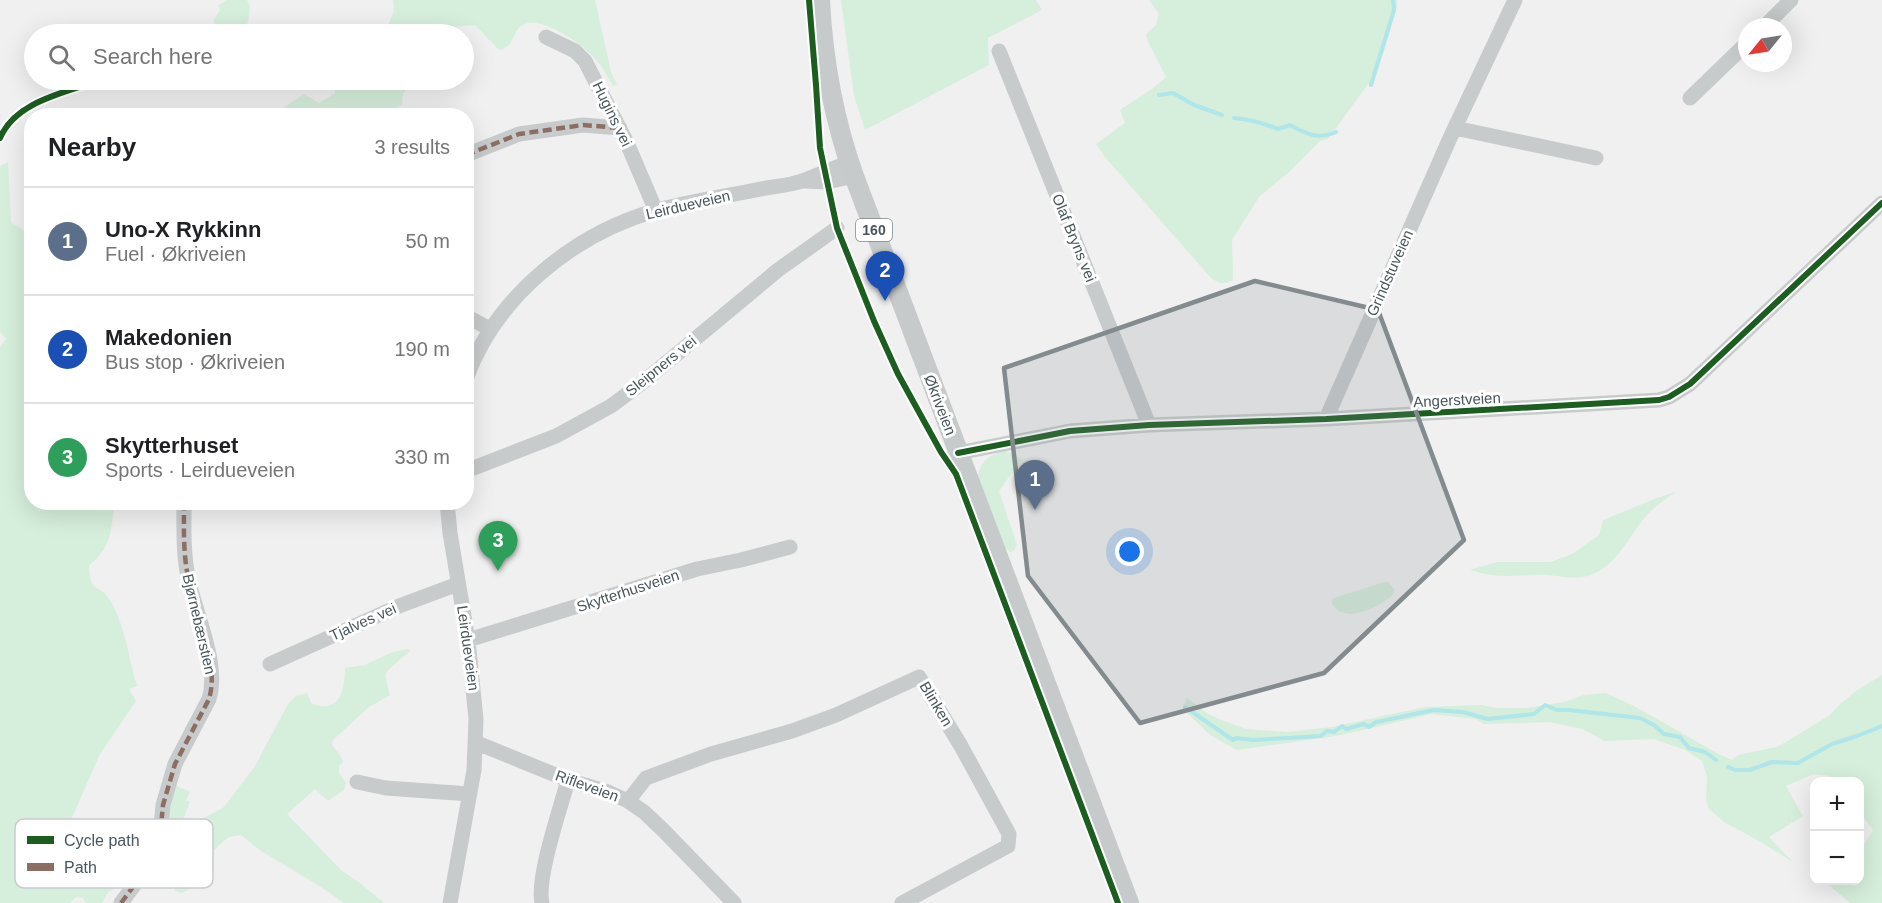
<!DOCTYPE html>
<html lang="en">
<head>
<meta charset="utf-8">
<style>
  :root { --surface:#fff; --page:#f6f6f6; --text:#202124; --muted:#757577; --line:#e0e0e0; --accent:#838b8f }
  body { margin:0; font-family:Helvetica,sans-serif; background:var(--page); color:var(--text) }
  .controls { position:absolute; right:18px; bottom:18px; display:grid; overflow:hidden; border-radius:12px; box-shadow:0 6px 24px #0002 }
  .controls button { width:54px; height:54px; display:grid; place-items:center; padding:0; border:0; border-bottom:2px solid var(--line); background:var(--surface); color:var(--text); font:30px sans-serif }
  .compass { position:absolute; left:1738px; top:18px; width:54px; height:54px; border-radius:50%; background:var(--surface); box-shadow:0 6px 24px #0002; rotate:240deg }
  .you { position:absolute; left:1130px; top:552px; width:21px; height:21px; margin:-15px; border:4px solid #fff; border-radius:50%; background:#1a73e8; box-shadow:0 0 0 9px #1a73e833 }
  .badge { display:grid; place-items:center; width:39px; height:39px; border-radius:50%; background:var(--accent); color:#fff; font-size:20px; font-weight:700 }
  .pin { position:absolute; translate:-50% -50px; filter:drop-shadow(0 2px 3px #0008) }
  .pin::after { content:''; position:absolute; top:32px; width:21px; height:18px; background:inherit; clip-path:polygon(0 0,100% 0,50% 100%) }
  .list { margin:0; padding:0; list-style:none }
  h2 { display:flex; justify-content:space-between; align-items:center; height:78px; margin:0; padding:0 24px; font-size:26px }
  h2 small { font-size:20px; font-weight:400; color:var(--muted) }
  .list li { display:grid; grid-template-columns:39px 1fr auto; gap:18px; align-items:center; box-sizing:border-box; height:108px; padding:0 24px; border-top:2px solid var(--line) }
  .list b { display:block; font-size:22px; white-space:nowrap }
  .list p { margin:0; font-size:20px; white-space:nowrap; color:var(--muted) }
  .list em { font-size:20px; font-style:normal; color:var(--muted) }
  .icon { flex:none; width:33px; height:33px; fill:none; stroke:currentColor; stroke-width:2; stroke-linecap:round; stroke-linejoin:round }
  .map { position:relative; flex:none; width:1882px; height:903px; overflow:hidden }
  .search { position:absolute; background:var(--surface); box-shadow:0 6px 24px #0002; left:24px; top:24px; width:450px; height:66px; display:flex; align-items:center; gap:15px; box-sizing:border-box; padding:0 21px; border-radius:33px; color:var(--muted); font-size:22px }
  .panel { position:absolute; background:var(--surface); box-shadow:0 6px 24px #0002; left:24px; top:108px; width:450px; height:402px; border-radius:24px }
  .map>svg:first-child { display:block }
  .green { fill:#d6eedc }
  .lines { fill:none; stroke-linecap:round; stroke-linejoin:round }
  .stream { stroke:#aee6e9; stroke-width:4 }
  .minor { stroke:#c8cbcc; stroke-width:15 }
  .major { stroke:#c6cacb; stroke-width:20 }
  .quiet { stroke:#8d6e63; stroke-width:4.5; stroke-dasharray:9 4.5; stroke-linecap:butt }
  .cycleway-casing { stroke:#fff; stroke-width:10 }
  .cycleway { stroke:#1b5e20; stroke-width:6 }
  .marked { fill:#838b8f; fill-opacity:0.2; stroke:#838b8f; stroke-width:4.5; stroke-linejoin:round }
  .labels { text-anchor:middle; stroke-width:6; stroke-linejoin:round; paint-order:stroke }
  .shield { fill:#fff; stroke:#7f888c; stroke-width:1.5 }
  .shield-label { font-size:14px; font-weight:bold; fill:#48555b }
  .street-label { font-size:15px; fill:#48555b; stroke:#fff }
  .key { fill:#fff; stroke:#c8ccce; stroke-width:1.5 }
  .key-label { font-size:16px; fill:#48555b }
</style>
</head>
<body>
<div class="map">
<svg width="1882" height="903" viewBox="0 0 1882 903">
  <rect width="100%" height="100%" fill="#f0f0f0"/>
  <!-- green -->
  <path class="green" d="M227,0h20l3,6 -2,17 -16,9 -11,-1 -8,-10 7,-11 -2,-4z
    M393,0h202l16,72 6,13 -4,1c-5,-8 -9,-17 -15,-24 -11,-15 -54,-46 -73,-38 -10,3 -10,15 -17,22 -3,2 -6,3 -9,4l-24,-25 -22,2 -9,6 -8,-5h-8l-6,6h-37l9,-24z
    M841,0h195l6,10 -54,28 1,27 -124,65 -11,-34z
    M1149,0h248v7l-9,31 -15,47 -5,-1 -40,55 -8,2 -31,31 -30,25 -27,43 1,40c-10,5 -14,4 -23,-3l-105,-120 -9,-13 29,-21 -5,-13 32,-21 14,-12 -18,-35 -2,-8 10,-9 3,-11z
    M333,80h81l-11,14 -1,11 -18,10h-111l31,-21 15,9 16,-10z
    M8,162l3,61 11,6 9,10 1,263 83,1c-5,29 -2,42 -26,63 1,29 10,17 21,34 15,25 19,59 27,86l-8,3 7,12 -36,53 -41,93 -6,32 39,1 39,-11 3,2 -9,12 -17,9 -6,11h-16l-3,-5 -7,-1 -6,6h-70v-557l6,-7 -6,-7v-166z
    M1005,451l17,8 -23,32 18,54 -3,6 -4,1 -5,-4 -27,-71c2,-16 12,-23 27,-26z
    M1676,492c-10,7 -20,13 -29,23 -19,21 -31,56 -64,62 -13,3 -27,-3 -41,-2 -28,0 -44,4 -72,-5l28,-8h53l21,-8 27,-19 4,-15 54,-22z
    M1384,582h4l7,8 -3,6c-14,11 -50,31 -61,5l3,-3z
    M407,649l3,2 -22,19 -3,5 5,20 -21,12 -36,33 -1,5 8,10 3,7 -4,4v7l7,10 -2,7 -16,11 -13,-12 -28,25 54,56 19,13 24,20h-40l-23,-16 -60,-36 -20,-16 -12,2 -10,8 -22,25 -9,20 -6,3 -7,-2 -9,-21v-13l9,-16 22,-19 27,-15 31,-41 33,-62 8,-8 11,-3 4,10c28,12 34,-12 34,-35l20,-3 25,-12z
    M1882,675v228h-32l-26,-22 36,-1v-29l13,-21 -13,-17v-31l-25,-1 -5,-5 -16,-2 -28,12 17,30 -34,21 24,25 -32,-20 -37,-20 -15,-13 -3,-8 1,-25 -5,-15 -17,-11 -31,-11 -49,2 -23,-12 -33,-7 -65,2 -8,-5 -44,-5 -96,22 -99,14 -27,-15 -27,-26 4,-11 21,16 16,7 22,8 41,3 45,-5 93,-20 56,-2 17,3h29l37,-6 20,-7 22,-2 28,13 83,47 15,7 6,-5 38,-8 10,-5 44,-27 9,-10 17,-14z
    M173,784l17,8 -4,8 4,2 -11,28 -11,-5z"/>
  <g class="lines">
    <!-- stream -->
    <path class="stream" d="M1371,85l23,-75 -1,-10
      M1159,95l14,-2 21,12 28,10
      M1234,118c16,1 29,5 44,11l12,-4c17,9 27,15 46,7
      M1185,707l48,33 3,-2 17,2 68,-4 6,-5 7,1 8,-6 4,3 18,-5 5,3 7,-5 58,-12 29,2 25,7 46,-5 11,-9 12,5h12l71,8 14,7 10,9 16,3 9,11 16,4 11,8
      M1728,767l7,3h15l22,-8 26,1 34,-19 25,-8 25,-10"/>
    <!-- minor -->
    <path class="minor" d="M1764,27l27,-27
      M546,37l29,14 10,10 42,82 29,68
      M999,51l150,374
      M1690,98l57,-55
      M1455,128l141,30
      M466,155l53,-21 64,-9 37,3
      M805,181l22,1 27,-6
      M466,316l24,13
      M466,379c29,-81 106,-144 188,-168 36,-10 75,-15 112,-23 12,-2 25,-3 36,-7 16,-6 31,-13 47,-18
      M1326,419l124,-281 65,-138
      M958,453l112,-22 79,-6 177,-6 333,-19 10,-3 21,-13 192,-181
      M466,471l90,-35 55,-30 31,-23 136,-113 59,-42
      M447,502l3,31 18,107 8,79 -2,51 -24,133
      M468,640l229,-71 44,-9 49,-13
      M270,664l129,-58 59,-22
      M477,743l91,37 40,12 20,9 16,11 19,18 71,73
      M357,782l29,6 84,6
      M628,801l18,-23 65,-24 81,-23 44,-16 83,-38 42,69 48,88 -1,12 -106,57
      M121,903l35,-47 3,-9 4,-42 12,-41 34,-65c11,-36 -14,-85 -21,-122 -5,-25 -4,-49 -4,-75
      M542,903c-6,-25 19,-96 26,-123"/>
    <!-- major -->
    <path class="major" d="M820,0c3,60 14,120 34,176l275,727"/>
    <!-- quiet -->
    <path class="quiet" d="M466,155l53,-21 64,-9 37,3
      M121,903l35,-47 3,-9 4,-42 12,-41 34,-65c11,-36 -14,-85 -21,-122 -5,-25 -4,-49 -4,-75"/>
    <!-- cycleway casing -->
    <g class="cycleway-casing">
      <path id="cycleway" d="M809,0l7,85 4,63 17,80 37,93 24,53 43,78 15,22 162,429
        M0,138c16,-37 65,-45 100,-58
        M958,453l112,-22 79,-6 177,-6 333,-19 10,-3 21,-13 192,-181"/>
    </g>
    <!-- cycleway -->
    <use href="#cycleway" class="cycleway"/>
  </g>
  <!-- marked area -->
  <path class="marked" d="M1255,281l123,29 86,230 -140,133 -184,50 -112,-147 -24,-208z"/>
  <g class="labels">
    <!-- shield labels -->
    <rect class="shield" x="856" y="219" width="36" height="22" rx="4.5"/>
    <g class="shield-label">
      <text x="874" y="235">160</text>
    </g>
    <!-- street labels -->
    <g class="street-label">
      <text transform="translate(612 114) rotate(64)" y="5">Hugins vei</text>
      <text transform="translate(688 205) rotate(-13)" y="5">Leirdueveien</text>
      <text transform="translate(1074 238) rotate(68)" y="5">Olaf Bryns vei</text>
      <text transform="translate(1390 273) rotate(-66)" y="5">Grindstuveien</text>
      <text transform="translate(661 366) rotate(-39)" y="5">Sleipners vei</text>
      <text transform="translate(1457 400) rotate(-3)" y="5">Angerstveien</text>
      <text transform="translate(940 405) rotate(69)" y="5">Økriveien</text>
      <text transform="translate(628 591) rotate(-18)" y="5">Skytterhusveien</text>
      <text transform="translate(363 622) rotate(-24)" y="5">Tjalves vei</text>
      <text transform="translate(199 624) rotate(77)" y="5">Bjørnebærstien</text>
      <text transform="translate(468 648) rotate(82)" y="5">Leirdueveien</text>
      <text transform="translate(936 704) rotate(59)" y="5">Blinken</text>
      <text transform="translate(587 786) rotate(20)" y="5">Rifleveien</text>
    </g>
  </g>
  <!-- legend -->
  <rect x="15" y="819" width="198" height="69" rx="9" class="key"/>
  <rect x="27" y="836" width="27" height="8" fill="#1b5e20"/>
  <rect x="27" y="863" width="27" height="8" fill="#8d6e63"/>
  <g class="key-label">
    <text x="64" y="846">Cycle path</text>
    <text x="64" y="873">Path</text>
  </g>
</svg>
<div class="controls">
<button>+</button>
<button>−</button>
</div>
<svg class="compass" viewBox="-18 -18 36 36"><path d="M0-13l5 13h-10z" fill="#e53935"/><path d="M0 13l5-13h-10z" fill="#757577"/></svg>
<div class="you"></div>
<div class="pin badge" style="left:1035px;top:510px;background:#5c6f8a">1</div>
<div class="pin badge" style="left:885px;top:301px;background:#1a4fb4">2</div>
<div class="pin badge" style="left:498px;top:571px;background:#2e9e5b">3</div>
<div class="search"><svg class="icon" aria-label="search" viewBox="0 0 24 24"><circle cx="10" cy="10" r="6"/><path d="M15 15l6 6"/></svg>Search here</div>
<section class="panel">
<h2>Nearby<small>3 results</small></h2>
<ul class="list">
<li><span class="badge" style="background:#5c6f8a">1</span><div><b>Uno-X Rykkinn</b><p>Fuel · Økriveien</p></div><em>50 m</em></li>
<li><span class="badge" style="background:#1a4fb4">2</span><div><b>Makedonien</b><p>Bus stop · Økriveien</p></div><em>190 m</em></li>
<li><span class="badge" style="background:#2e9e5b">3</span><div><b>Skytterhuset</b><p>Sports · Leirdueveien</p></div><em>330 m</em></li>
</ul>
</section>
</div>
</body>
</html>
